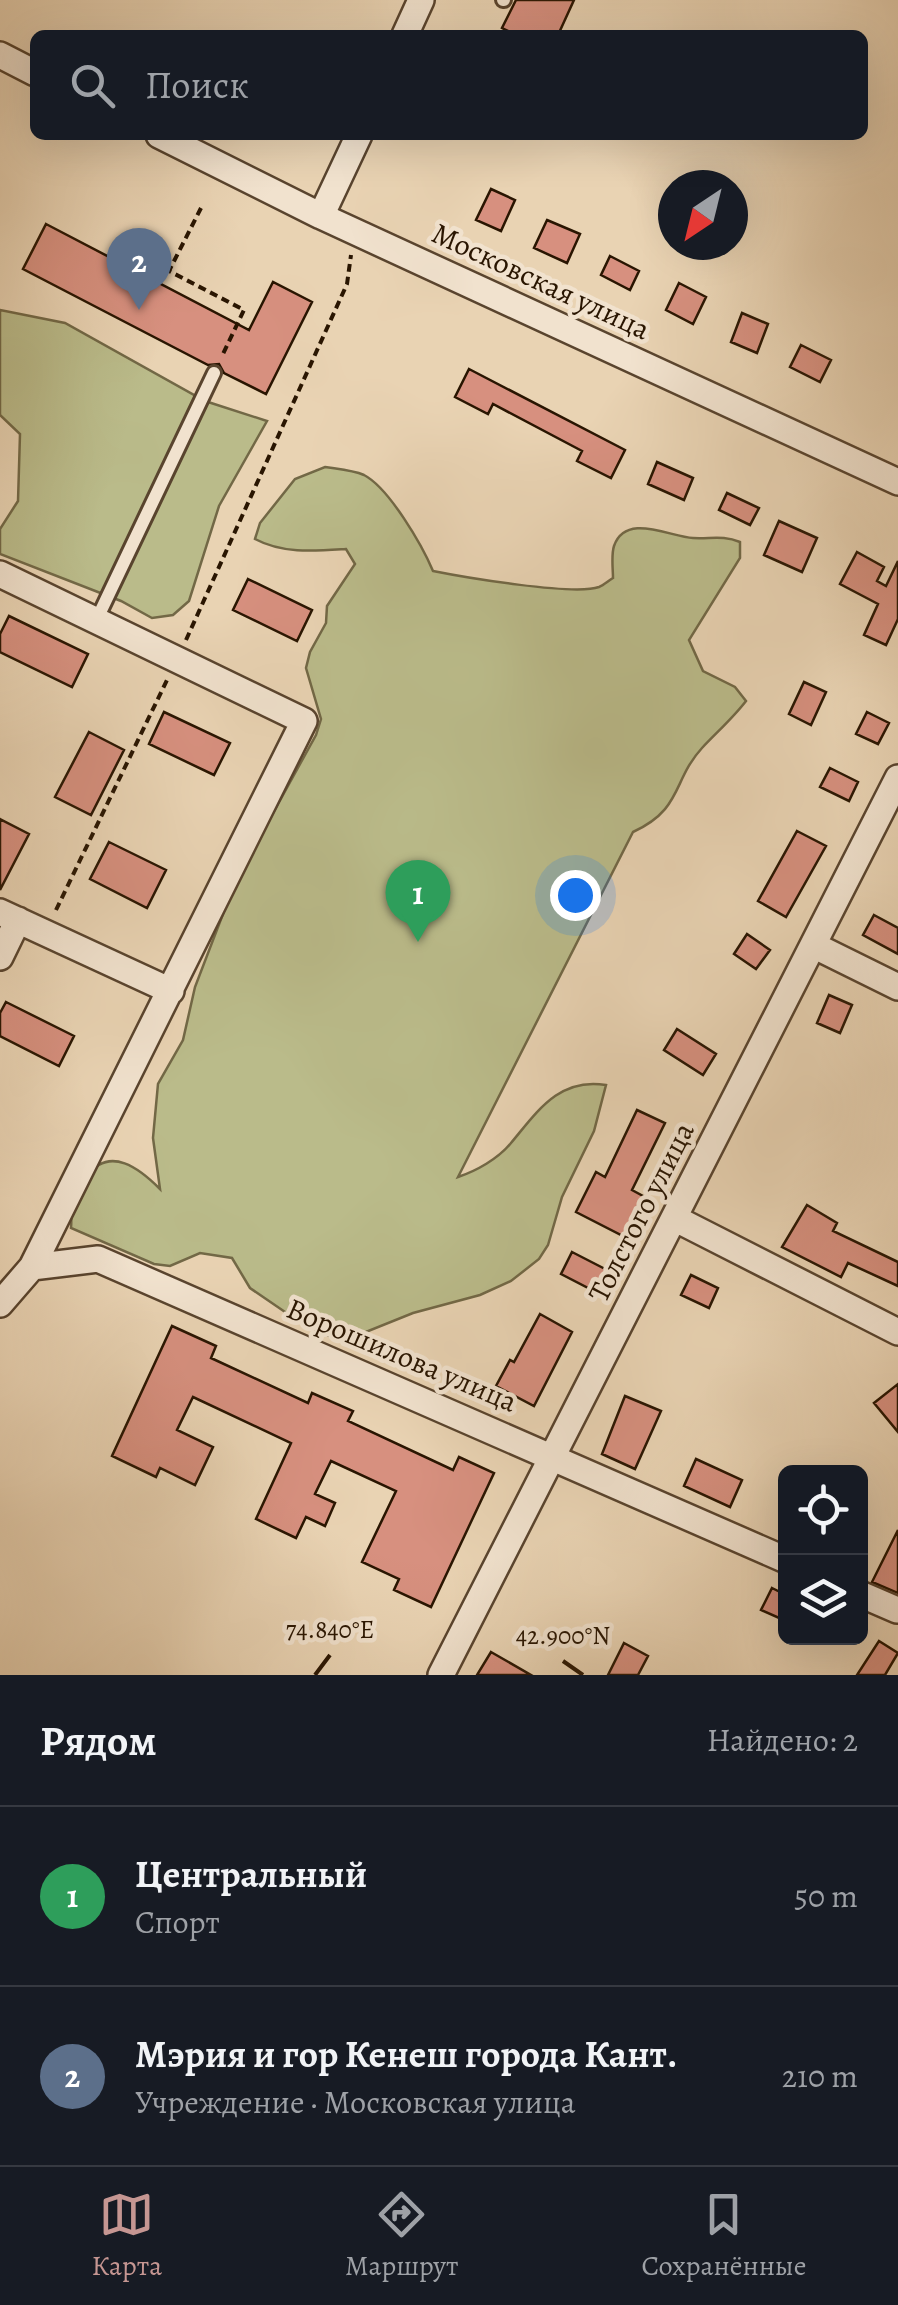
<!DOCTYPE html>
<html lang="ru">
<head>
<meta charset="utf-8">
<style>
  :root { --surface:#171b24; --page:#242831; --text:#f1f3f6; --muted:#9ea1a6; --line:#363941; --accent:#c59692 }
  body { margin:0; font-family:Alegreya,serif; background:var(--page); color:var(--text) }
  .controls { position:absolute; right:30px; bottom:30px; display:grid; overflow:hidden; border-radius:15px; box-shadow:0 10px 40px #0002 }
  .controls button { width:90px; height:90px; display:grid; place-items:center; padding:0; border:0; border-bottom:2px solid var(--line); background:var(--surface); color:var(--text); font:50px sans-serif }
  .compass { position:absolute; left:658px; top:170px; width:90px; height:90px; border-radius:50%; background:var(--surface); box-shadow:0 10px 40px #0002; rotate:215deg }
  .you { position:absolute; left:575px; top:895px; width:35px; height:35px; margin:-25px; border:8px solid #fff; border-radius:50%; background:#1a73e8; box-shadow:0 0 0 15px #1a73e833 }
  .badge { display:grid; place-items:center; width:65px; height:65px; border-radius:50%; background:var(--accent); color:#fff; font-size:32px; font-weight:700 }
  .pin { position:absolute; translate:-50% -82px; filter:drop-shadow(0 2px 5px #0008) }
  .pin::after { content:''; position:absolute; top:52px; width:35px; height:30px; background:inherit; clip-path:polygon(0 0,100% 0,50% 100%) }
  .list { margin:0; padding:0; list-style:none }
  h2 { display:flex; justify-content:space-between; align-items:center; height:130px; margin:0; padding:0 40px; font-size:42px }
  h2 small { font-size:32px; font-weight:400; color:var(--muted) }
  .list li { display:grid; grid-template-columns:65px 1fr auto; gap:30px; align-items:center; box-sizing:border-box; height:180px; padding:0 40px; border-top:2px solid var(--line) }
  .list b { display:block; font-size:38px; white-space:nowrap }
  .list p { margin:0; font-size:32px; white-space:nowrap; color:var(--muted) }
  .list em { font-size:32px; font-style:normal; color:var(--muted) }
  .icon { flex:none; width:55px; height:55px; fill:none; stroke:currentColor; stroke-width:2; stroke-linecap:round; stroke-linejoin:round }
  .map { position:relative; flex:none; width:898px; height:1675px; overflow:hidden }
  .search { position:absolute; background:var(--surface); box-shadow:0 10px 40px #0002; left:30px; right:30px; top:30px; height:110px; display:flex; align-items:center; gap:25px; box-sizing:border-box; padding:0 35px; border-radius:15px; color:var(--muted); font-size:38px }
  .sheet { height:490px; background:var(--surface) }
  nav { display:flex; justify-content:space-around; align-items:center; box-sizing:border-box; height:140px; border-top:2px solid var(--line); background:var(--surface); font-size:28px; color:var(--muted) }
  nav a { display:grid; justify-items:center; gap:5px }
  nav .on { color:var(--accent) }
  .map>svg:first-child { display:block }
  .green { fill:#babb8a; stroke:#726846; stroke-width:2.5 }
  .building { fill:#d7907f; stroke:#291501; stroke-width:2.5 }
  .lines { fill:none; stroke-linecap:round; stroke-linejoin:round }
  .lane-casing { stroke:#59442e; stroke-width:18 }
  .street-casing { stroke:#59442e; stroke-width:30 }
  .path { stroke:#291501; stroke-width:4; stroke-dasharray:8 5; stroke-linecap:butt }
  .lane { stroke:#f1e2ce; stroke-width:12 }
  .street { stroke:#f1e2ce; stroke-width:25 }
  .ticks { fill:none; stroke:#291501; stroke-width:4 }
  .labels { text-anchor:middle; stroke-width:9; stroke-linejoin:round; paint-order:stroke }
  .street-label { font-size:30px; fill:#291501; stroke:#f1e2ce }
  .ticks-label { font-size:25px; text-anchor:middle; fill:#291501; stroke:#f1e2ce; stroke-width:9; stroke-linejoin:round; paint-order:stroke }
</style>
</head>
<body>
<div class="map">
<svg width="898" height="1675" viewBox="0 0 898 1675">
  <rect width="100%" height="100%" fill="#e9d3b3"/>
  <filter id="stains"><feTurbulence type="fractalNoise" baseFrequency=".002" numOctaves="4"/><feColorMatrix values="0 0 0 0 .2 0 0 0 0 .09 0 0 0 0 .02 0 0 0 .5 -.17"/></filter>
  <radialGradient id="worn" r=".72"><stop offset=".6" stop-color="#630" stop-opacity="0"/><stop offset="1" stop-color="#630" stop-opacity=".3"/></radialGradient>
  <!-- green -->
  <path class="green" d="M0,310l65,13 140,78 62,20 -48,85 -30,95 -16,14 -21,3 -31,-17 -121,-47v-25l18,-28 2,-67 -20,-19z
    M325,467c12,2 27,3 39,8 25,13 58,70 69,96 30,6 141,25 166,16 5,-2 9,-6 14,-9 0,-9 -2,-23 1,-32 12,-34 56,-9 79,-8 18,1 30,-3 47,4v16l-51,82 14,31 32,16 11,14c-13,17 -29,31 -44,47 -30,33 -19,61 -69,84l-175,345c18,-6 40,-18 53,-34 26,-31 48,-66 95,-58l-12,46 -32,66 -14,48 -9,14 -28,22 -31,14 -67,18 -62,25h-17l-30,-13 -54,-37 -18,-30 -32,-5 -30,13 -16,-2 -83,-36c1,-10 -1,-24 2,-33 2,-6 10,-14 14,-19 23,-31 53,-7 73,13l-7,-51 5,-54 25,-44 12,-53 41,-107 80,-145 5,-16 -15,-51 4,-16 16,-29 1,-17 28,-42 -9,-15c-31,2 -63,5 -91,-10l5,-16 35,-44z"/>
  <!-- building -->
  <path class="building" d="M516,0h58l-16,35h-42l-14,-7z
    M491,189l24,11 -14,31 -25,-11z
    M547,220l33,14 -13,29 -33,-15z
    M46,224l203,106 24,-48 39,20 -46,92 -42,-21 -5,-9 -11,1 -185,-96z
    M610,256l29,15 -9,19 -29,-15z
    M679,283l27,14 -13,27 -27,-14z
    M742,313l26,11 -11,29 -26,-11z
    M801,345l30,15 -11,22 -30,-15z
    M469,369l156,81 -14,28 -34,-17 5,-10 -89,-47 -5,10 -33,-17z
    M657,462l36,16 -9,22 -36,-16z
    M727,493l32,15 -9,17 -31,-15z
    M779,521l38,17 -15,34 -38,-17z
    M857,552l27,15 -7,14 9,5 12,-25v58l-12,26 -22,-10 14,-31 -38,-20z
    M248,579l64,31 -15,31 -64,-31z
    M9,616l79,38 -16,33 -72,-35v-18z
    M804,682l22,10 -15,33 -22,-11z
    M164,712l66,31 -16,32 -65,-31z
    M867,712l22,11 -11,21 -22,-10z
    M89,732l35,18 -33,65 -36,-18z
    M830,768l28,14 -9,19 -29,-14z
    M0,819l29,15 -29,56z
    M797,831l29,15 -40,71 -28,-16z
    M109,842l57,28 -19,38 -57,-29z
    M874,915l24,13v26l-35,-19z
    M747,934l23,16 -14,19 -22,-15z
    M829,995l23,10 -12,28 -23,-10z
    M6,1002l68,34 -15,30 -59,-30v-23z
    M677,1029l39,25 -13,21 -39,-25z
    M637,1110l28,13 -33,67 11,6 -20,40 -47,-24 20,-40 9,5z
    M807,1205l30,18 -4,8 65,31v24l-50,-23 -7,14 -59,-30z
    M572,1252l35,18 -11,22 -35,-18z
    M691,1275l27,13 -9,20 -28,-13z
    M540,1314l32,18 -38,74 -38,-20 14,-26 4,2z
    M172,1326l44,20 -5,12 97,45 4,-10 41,18 -5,10 105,49 6,-13 35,16 -63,134 -37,-17 5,-11 -37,-17 34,-71 -65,-30 -16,33 20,9 -10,23 -19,-9 -10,21 -40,-19 35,-76 -98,-46 -16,33 36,17 -18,38 -35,-17 -4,9 -44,-21z
    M898,1384v48l-24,-29z
    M625,1396l36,15 -26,58 -33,-15z
    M696,1459l46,21 -12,27 -46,-21z
    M898,1530v63l-26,-11z
    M772,1588l14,7v26l-25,-11z
    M879,1641l19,12 -13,22h-28z
    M624,1643l24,13 -10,19h-30z
    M491,1652l40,23h-54z"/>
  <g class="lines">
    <!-- lane casing -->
    <g class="lane-casing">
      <path id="lane" d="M503,0h1
        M96,621l118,-248"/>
    </g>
    <!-- street casing -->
    <g class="street-casing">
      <path id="street" d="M405,35l16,-35
        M0,55l35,18
        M159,135l162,81 577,266
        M321,216l38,-81
        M0,574l304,147 -272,546
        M0,912l171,79
        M813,945l85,42
        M0,957l18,-37
        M674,1218l224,114
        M0,1304l32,-37 66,-8 688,301
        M860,1594l37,16
        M441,1675l457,-897"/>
    </g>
    <!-- path -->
    <path class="path" d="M201,208l-32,63 75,39 -22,46
      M186,640l161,-356 4,-29
      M56,910l111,-230"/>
    <!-- lane -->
    <use href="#lane" class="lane"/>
    <!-- street -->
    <use href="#street" class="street"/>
  </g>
  <!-- ticks -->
  <path class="ticks" d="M563,1661l20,14M315,1675l15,-20"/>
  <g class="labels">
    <!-- street labels -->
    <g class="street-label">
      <text transform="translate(541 281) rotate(25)" y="10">Московская улица</text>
      <text transform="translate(641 1212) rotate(-63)" y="10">Толстого улица</text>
      <text transform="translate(402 1355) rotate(23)" y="10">Ворошилова улица</text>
    </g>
  </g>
  <g class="ticks-label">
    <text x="330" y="1638">74.840°E</text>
    <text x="563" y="1644">42.900°N</text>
  </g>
  <rect width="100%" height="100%" filter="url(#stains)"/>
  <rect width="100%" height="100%" fill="url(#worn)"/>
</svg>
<div class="controls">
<button><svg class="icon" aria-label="locate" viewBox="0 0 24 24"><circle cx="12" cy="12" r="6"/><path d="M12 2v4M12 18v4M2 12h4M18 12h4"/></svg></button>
<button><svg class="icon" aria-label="layers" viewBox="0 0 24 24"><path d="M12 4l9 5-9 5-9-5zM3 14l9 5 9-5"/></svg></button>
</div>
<svg class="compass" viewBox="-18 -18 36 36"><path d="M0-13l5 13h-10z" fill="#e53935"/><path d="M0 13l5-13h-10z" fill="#9ea1a6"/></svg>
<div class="you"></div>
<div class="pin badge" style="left:418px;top:942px;background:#2e9e5b">1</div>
<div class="pin badge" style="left:139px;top:310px;background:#5c6f8a">2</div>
<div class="search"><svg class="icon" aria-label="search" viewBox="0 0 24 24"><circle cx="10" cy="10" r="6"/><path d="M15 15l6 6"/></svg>Поиск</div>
</div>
<section class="sheet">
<h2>Рядом<small>Найдено: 2</small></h2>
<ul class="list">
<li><span class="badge" style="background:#2e9e5b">1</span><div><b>Центральный</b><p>Спорт</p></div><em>50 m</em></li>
<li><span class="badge" style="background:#5c6f8a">2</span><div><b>Мэрия и гор Кенеш города Кант.</b><p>Учреждение · Московская улица</p></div><em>210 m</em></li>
</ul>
</section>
<nav>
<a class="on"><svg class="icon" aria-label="map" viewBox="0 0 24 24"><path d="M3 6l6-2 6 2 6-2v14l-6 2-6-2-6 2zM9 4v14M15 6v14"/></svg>Карта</a>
<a><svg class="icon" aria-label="directions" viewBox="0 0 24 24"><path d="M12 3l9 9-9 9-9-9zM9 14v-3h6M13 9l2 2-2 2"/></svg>Маршрут</a>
<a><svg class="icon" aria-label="saved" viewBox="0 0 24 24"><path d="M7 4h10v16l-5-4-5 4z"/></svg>Сохранённые</a>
</nav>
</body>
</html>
